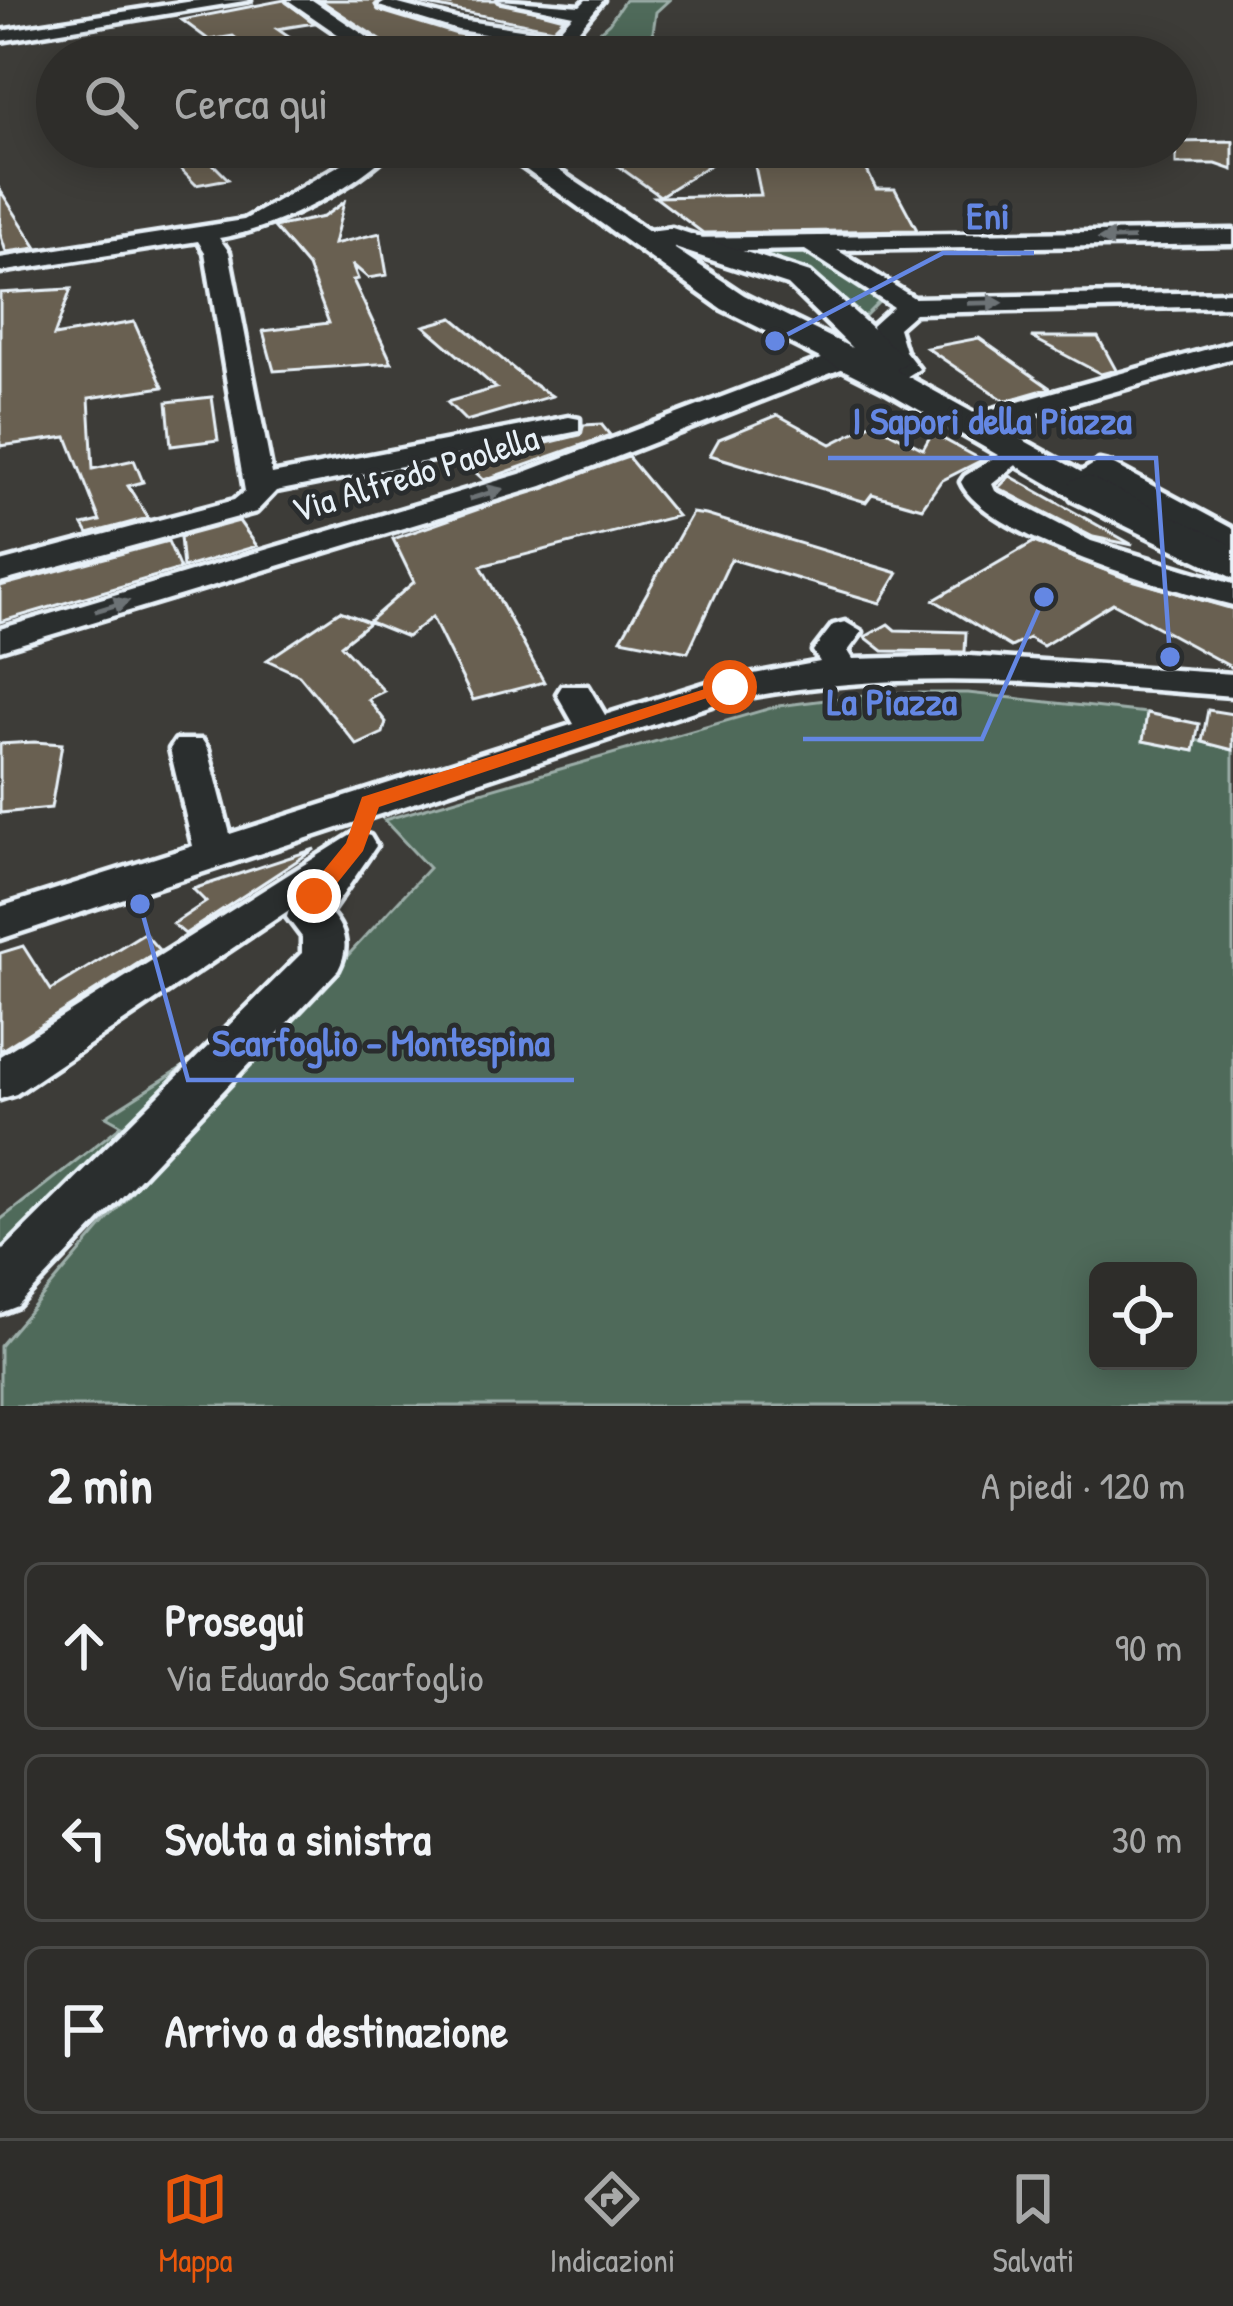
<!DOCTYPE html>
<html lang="it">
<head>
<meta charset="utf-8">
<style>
  :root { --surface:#2e2d2a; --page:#3a3936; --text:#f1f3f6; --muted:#a7a8a8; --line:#494947; --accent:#ea580c }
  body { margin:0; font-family:"Patrick Hand",sans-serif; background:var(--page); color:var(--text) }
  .controls { position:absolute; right:36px; bottom:36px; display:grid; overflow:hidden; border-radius:18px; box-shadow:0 6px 30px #0003 }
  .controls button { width:108px; height:108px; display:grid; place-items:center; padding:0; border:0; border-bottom:3px solid var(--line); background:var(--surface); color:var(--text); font:60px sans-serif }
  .stop { position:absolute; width:36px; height:36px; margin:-27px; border:9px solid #ea580c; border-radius:50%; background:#fff }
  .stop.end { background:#ea580c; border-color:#fff; box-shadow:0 3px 12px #0008 }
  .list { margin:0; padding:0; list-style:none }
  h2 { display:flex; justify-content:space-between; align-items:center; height:156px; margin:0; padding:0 48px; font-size:51px }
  h2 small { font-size:39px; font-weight:400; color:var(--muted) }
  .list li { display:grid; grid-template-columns:78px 1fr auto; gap:36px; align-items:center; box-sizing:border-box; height:168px; margin:0 24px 24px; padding:0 24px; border:3px solid var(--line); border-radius:18px }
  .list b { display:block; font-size:45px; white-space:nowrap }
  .list p { margin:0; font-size:39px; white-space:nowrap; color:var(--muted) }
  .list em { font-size:39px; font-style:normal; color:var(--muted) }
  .icon { flex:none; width:66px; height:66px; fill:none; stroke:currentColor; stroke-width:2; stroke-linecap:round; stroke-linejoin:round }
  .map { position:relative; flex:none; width:1233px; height:1406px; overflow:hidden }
  .search { position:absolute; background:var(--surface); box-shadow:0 6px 30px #0003; left:36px; right:36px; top:36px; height:132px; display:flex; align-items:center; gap:30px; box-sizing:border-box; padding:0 42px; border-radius:66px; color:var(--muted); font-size:45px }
  .sheet { height:732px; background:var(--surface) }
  nav { display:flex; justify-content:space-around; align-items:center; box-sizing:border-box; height:168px; border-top:3px solid var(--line); background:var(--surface); font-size:33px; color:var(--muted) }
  nav a { display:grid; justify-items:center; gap:6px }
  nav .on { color:var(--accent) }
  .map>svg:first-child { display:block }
  .green { fill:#506b5a; stroke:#9caea9; stroke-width:3; fill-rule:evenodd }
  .building { fill:#696051; stroke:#e8f1f8; stroke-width:3 }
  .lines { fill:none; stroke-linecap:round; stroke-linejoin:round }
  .minor-casing { stroke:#e8f1f8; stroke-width:9 }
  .major-casing { stroke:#e8f1f8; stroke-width:9 }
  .highway-casing { stroke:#e8f1f8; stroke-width:9 }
  .minor { fill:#2a2d2e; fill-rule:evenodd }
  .major { fill:#2a2d2e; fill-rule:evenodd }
  .highway { fill:#2a2d2e; fill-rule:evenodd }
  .oneway { fill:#6c7275 }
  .route { fill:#ea580c }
  .labels { text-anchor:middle; stroke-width:10; stroke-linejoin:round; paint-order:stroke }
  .street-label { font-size:36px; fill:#e8f1f8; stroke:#2a2d2e }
  .leader { fill:none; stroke:#6487e3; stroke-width:4.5 }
  .callout-dot { fill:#6487e3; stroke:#2a2d2e; stroke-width:4.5 }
  .callout-label { font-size:39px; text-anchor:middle; font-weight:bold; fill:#6487e3; stroke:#2a2d2e; stroke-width:10; stroke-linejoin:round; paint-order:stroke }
</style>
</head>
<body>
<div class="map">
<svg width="1233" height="1406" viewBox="0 0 1233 1406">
  <rect width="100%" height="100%" fill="#3d3c38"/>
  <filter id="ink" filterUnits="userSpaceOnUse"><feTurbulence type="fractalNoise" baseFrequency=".00833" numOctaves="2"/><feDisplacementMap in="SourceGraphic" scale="24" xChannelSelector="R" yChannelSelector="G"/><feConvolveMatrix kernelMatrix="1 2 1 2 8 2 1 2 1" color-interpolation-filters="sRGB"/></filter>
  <g filter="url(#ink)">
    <!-- green -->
    <path class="green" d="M625,0h44l-13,12 -3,20 19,25h-102l39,-34z
      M811,249l70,51 -23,23 -34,-33 -99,-39z
      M881,693h87l179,20 -3,28 50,10 2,-11 37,10v656h-1233v-60l169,-198 260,-280 -45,-48 394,-114zM1098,1271h90v90h-90z
      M253,1022l-253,249v-51l122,-95 -16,-9z"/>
    <!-- building -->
    <path class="building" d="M284,0l30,23 -37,6 41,28h-58l-27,-21 -24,4 -27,-20z
      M320,0h60l-5,5 3,5 79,24 73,12 -18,11h-106z
      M401,0l50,5v-5h44l69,18 -11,11z
      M1233,141v29l-17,-6h-40v-22z
      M159,147h37l32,32 -32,6z
      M754,161l109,1 13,27h19l22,41 -214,3 -48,-36 106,-2z
      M713,163l-53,33 -45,-32z
      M0,190l37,58 -31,4 -6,-19z
      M344,202l-10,42 46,-11 7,42 -19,3 -16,-14 6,15 -5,1 39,83 -118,8 -11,-40 66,-8 -21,-56 -34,-40 49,-10z
      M71,289l-17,47 80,-14 29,65 -74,11 4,71 41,-9 9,22 -15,4 20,32 -60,16 -5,-9 17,-4 -33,-84 -67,9v-153z
      M453,318l74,62 25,16 -86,25 -19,-19 49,-14 -72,-62z
      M1031,337h67l18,33 -15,4z
      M979,338l71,50 -45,13 -78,-53z
      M212,397l6,43 -47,6 -4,-44z
      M778,415l53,29 42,-21 50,26 9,-16 50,27 -41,21 -19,27 -50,-14 -6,8 -156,-47 9,-16z
      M601,424l9,11 -126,45 -19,-17 115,-28 4,-10z
      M628,457l49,59 -196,50 63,116 -71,18 -41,-83 -25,20 -37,-15 -29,23 43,46 -16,8 18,23 -3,11 -26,12 -58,-70 -32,-15 73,-49 28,11 46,-40 -21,-43z
      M1010,476l123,69 -40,-8 -95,-49z
      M692,513l14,2 192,58 -18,30 -149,-44 -43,93 -67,-13z
      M239,521l18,25 -74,22 -3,-31z
      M168,541l12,28 -180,53v-36z
      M1034,542l91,36 108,31v59l-120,-65 -70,43 -14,-8 -18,9 -77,-47z
      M888,624l7,6 71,2 -1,20 -82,-1 -18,-14z
      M1208,710l25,4v36l-31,-8z
      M1147,713l52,11 -5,27 -51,-10z
      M34,742l28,2 -11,64 -51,5v-69z
      M315,849l-130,85 -12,-10 33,-22 -13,-13z
      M144,933l15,17 -159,101v-98l23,-7 28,44z"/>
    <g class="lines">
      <!-- minor casing -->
      <g class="minor-casing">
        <path id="minor" d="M200,0h50l-250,41v-10z
          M499,0l81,6 6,-6h17l-34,41 -27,16 -11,-5 11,-9 -84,-13 -79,-24 8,-5 72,19 96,14 18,-19z
          M371,147h24c-40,41 -119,82 -176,91l10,14 43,222 297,-57 10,2v12l-303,60 -20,21 -256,70v-20l234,-62 11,-9 -40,-239 -7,-11 -198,31v-14l244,-38z
          M1233,230v14l-396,6 77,48 319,-6v14l-318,7 -17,15 7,23 14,18 -13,8c-23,-6 -29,-30 -34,-51l21,-19 -88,-57 -119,2 -12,-7 12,-7z
          M1233,342v16l-237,67 -14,-8 4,-6z
          M845,350l13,8 -4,6 -312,122 -542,164v-21l520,-155z
          M1019,442l15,9 -42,33 3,7 96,50 142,43v21c-60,-15 -249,-68 -272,-123l4,-6z
          M845,622l17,10 -14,19 5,8 117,-3 263,18v22c-173,-13 -344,-31 -515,7l-718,236v-32l193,-61 -23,-97 6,-9h26l6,9 22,85 344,-110 -17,-30 5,-8h26l17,29 105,-33 110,-20 -7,-11 20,-26z
          M356,832l14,4 6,10 -46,67c16,17 19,36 8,57l-320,336 -18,7v-60l302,-300v-16l-15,-20 2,-7 -273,184 -16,5v-43z"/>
      </g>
      <!-- major casing -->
      <g class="major-casing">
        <path id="major" d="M288,0h24l85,57h-26z
          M494,147h30l125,84 23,-3 138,45 99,88 -13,9 185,102 18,-11 13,3 121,65v28l-92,-47 -19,11 -14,-3 -220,-126 -166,-83zM672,247l116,38 64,63 -108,-53z"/>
      </g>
      <!-- highway casing -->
      <g class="highway-casing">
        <path id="highway" d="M1088,476l145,69v33l-161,-78 -7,-10 7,-10z"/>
      </g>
      <!-- minor -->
      <use href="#minor" class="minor"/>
      <!-- major -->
      <use href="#major" class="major"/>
      <!-- highway -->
      <use href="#highway" class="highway"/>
    </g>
    <!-- one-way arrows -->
    <defs><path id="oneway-solid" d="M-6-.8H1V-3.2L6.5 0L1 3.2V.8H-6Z" transform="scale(3)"/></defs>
    <g class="oneway">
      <use href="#oneway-solid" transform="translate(1116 239) rotate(179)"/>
      <use href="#oneway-solid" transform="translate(985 303) rotate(-1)"/>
      <use href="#oneway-solid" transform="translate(486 494) rotate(-17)"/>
      <use href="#oneway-solid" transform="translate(112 606) rotate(-17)"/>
    </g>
  </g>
  <!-- route -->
  <path class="route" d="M724,683l16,4 -361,120 -16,44 -41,51 -8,2 -11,-8 43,-53 16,-46z"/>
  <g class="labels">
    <!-- street labels -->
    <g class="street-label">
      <text transform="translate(415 473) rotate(-17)" y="13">Via Alfredo Paolella</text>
    </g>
  </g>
  <!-- callouts -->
  <path class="leader" d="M775 341L943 253H1034M1170 657L1156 458H828M1044 597L982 739H803M140 904L188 1080H574"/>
  <g class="callout-dot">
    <circle cx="775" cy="341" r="12"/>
    <circle cx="1170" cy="657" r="12"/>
    <circle cx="1044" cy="597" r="12"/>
    <circle cx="140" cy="904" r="12"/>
  </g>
  <g class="callout-label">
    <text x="988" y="229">Eni</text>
    <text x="992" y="434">I Sapori della Piazza</text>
    <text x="892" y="715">La Piazza</text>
    <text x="381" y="1056">Scarfoglio - Montespina</text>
  </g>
</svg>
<div class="controls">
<button><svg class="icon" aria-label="locate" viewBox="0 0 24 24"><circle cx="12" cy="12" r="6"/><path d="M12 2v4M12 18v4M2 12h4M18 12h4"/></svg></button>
</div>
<div class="stop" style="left:730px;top:687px"></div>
<div class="stop end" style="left:314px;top:896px"></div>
<div class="search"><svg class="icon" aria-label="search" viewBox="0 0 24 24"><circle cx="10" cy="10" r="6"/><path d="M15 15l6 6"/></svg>Cerca qui</div>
</div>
<section class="sheet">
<h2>2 min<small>A piedi · 120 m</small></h2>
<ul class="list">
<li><svg class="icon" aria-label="ahead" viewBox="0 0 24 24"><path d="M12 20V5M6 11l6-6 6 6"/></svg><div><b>Prosegui</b><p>Via Eduardo Scarfoglio</p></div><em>90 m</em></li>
<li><svg class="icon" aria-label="left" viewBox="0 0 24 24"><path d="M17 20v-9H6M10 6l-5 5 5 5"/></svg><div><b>Svolta a sinistra</b></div><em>30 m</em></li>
<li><svg class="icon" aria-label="arrive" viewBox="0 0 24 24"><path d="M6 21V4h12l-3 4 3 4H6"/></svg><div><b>Arrivo a destinazione</b></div></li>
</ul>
</section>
<nav>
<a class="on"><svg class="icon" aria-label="map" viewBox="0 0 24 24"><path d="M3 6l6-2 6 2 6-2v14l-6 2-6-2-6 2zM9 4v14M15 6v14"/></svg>Mappa</a>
<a><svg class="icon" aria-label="directions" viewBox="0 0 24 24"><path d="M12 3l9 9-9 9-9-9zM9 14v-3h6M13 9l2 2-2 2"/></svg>Indicazioni</a>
<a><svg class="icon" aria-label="saved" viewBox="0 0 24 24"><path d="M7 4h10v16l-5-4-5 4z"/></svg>Salvati</a>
</nav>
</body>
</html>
